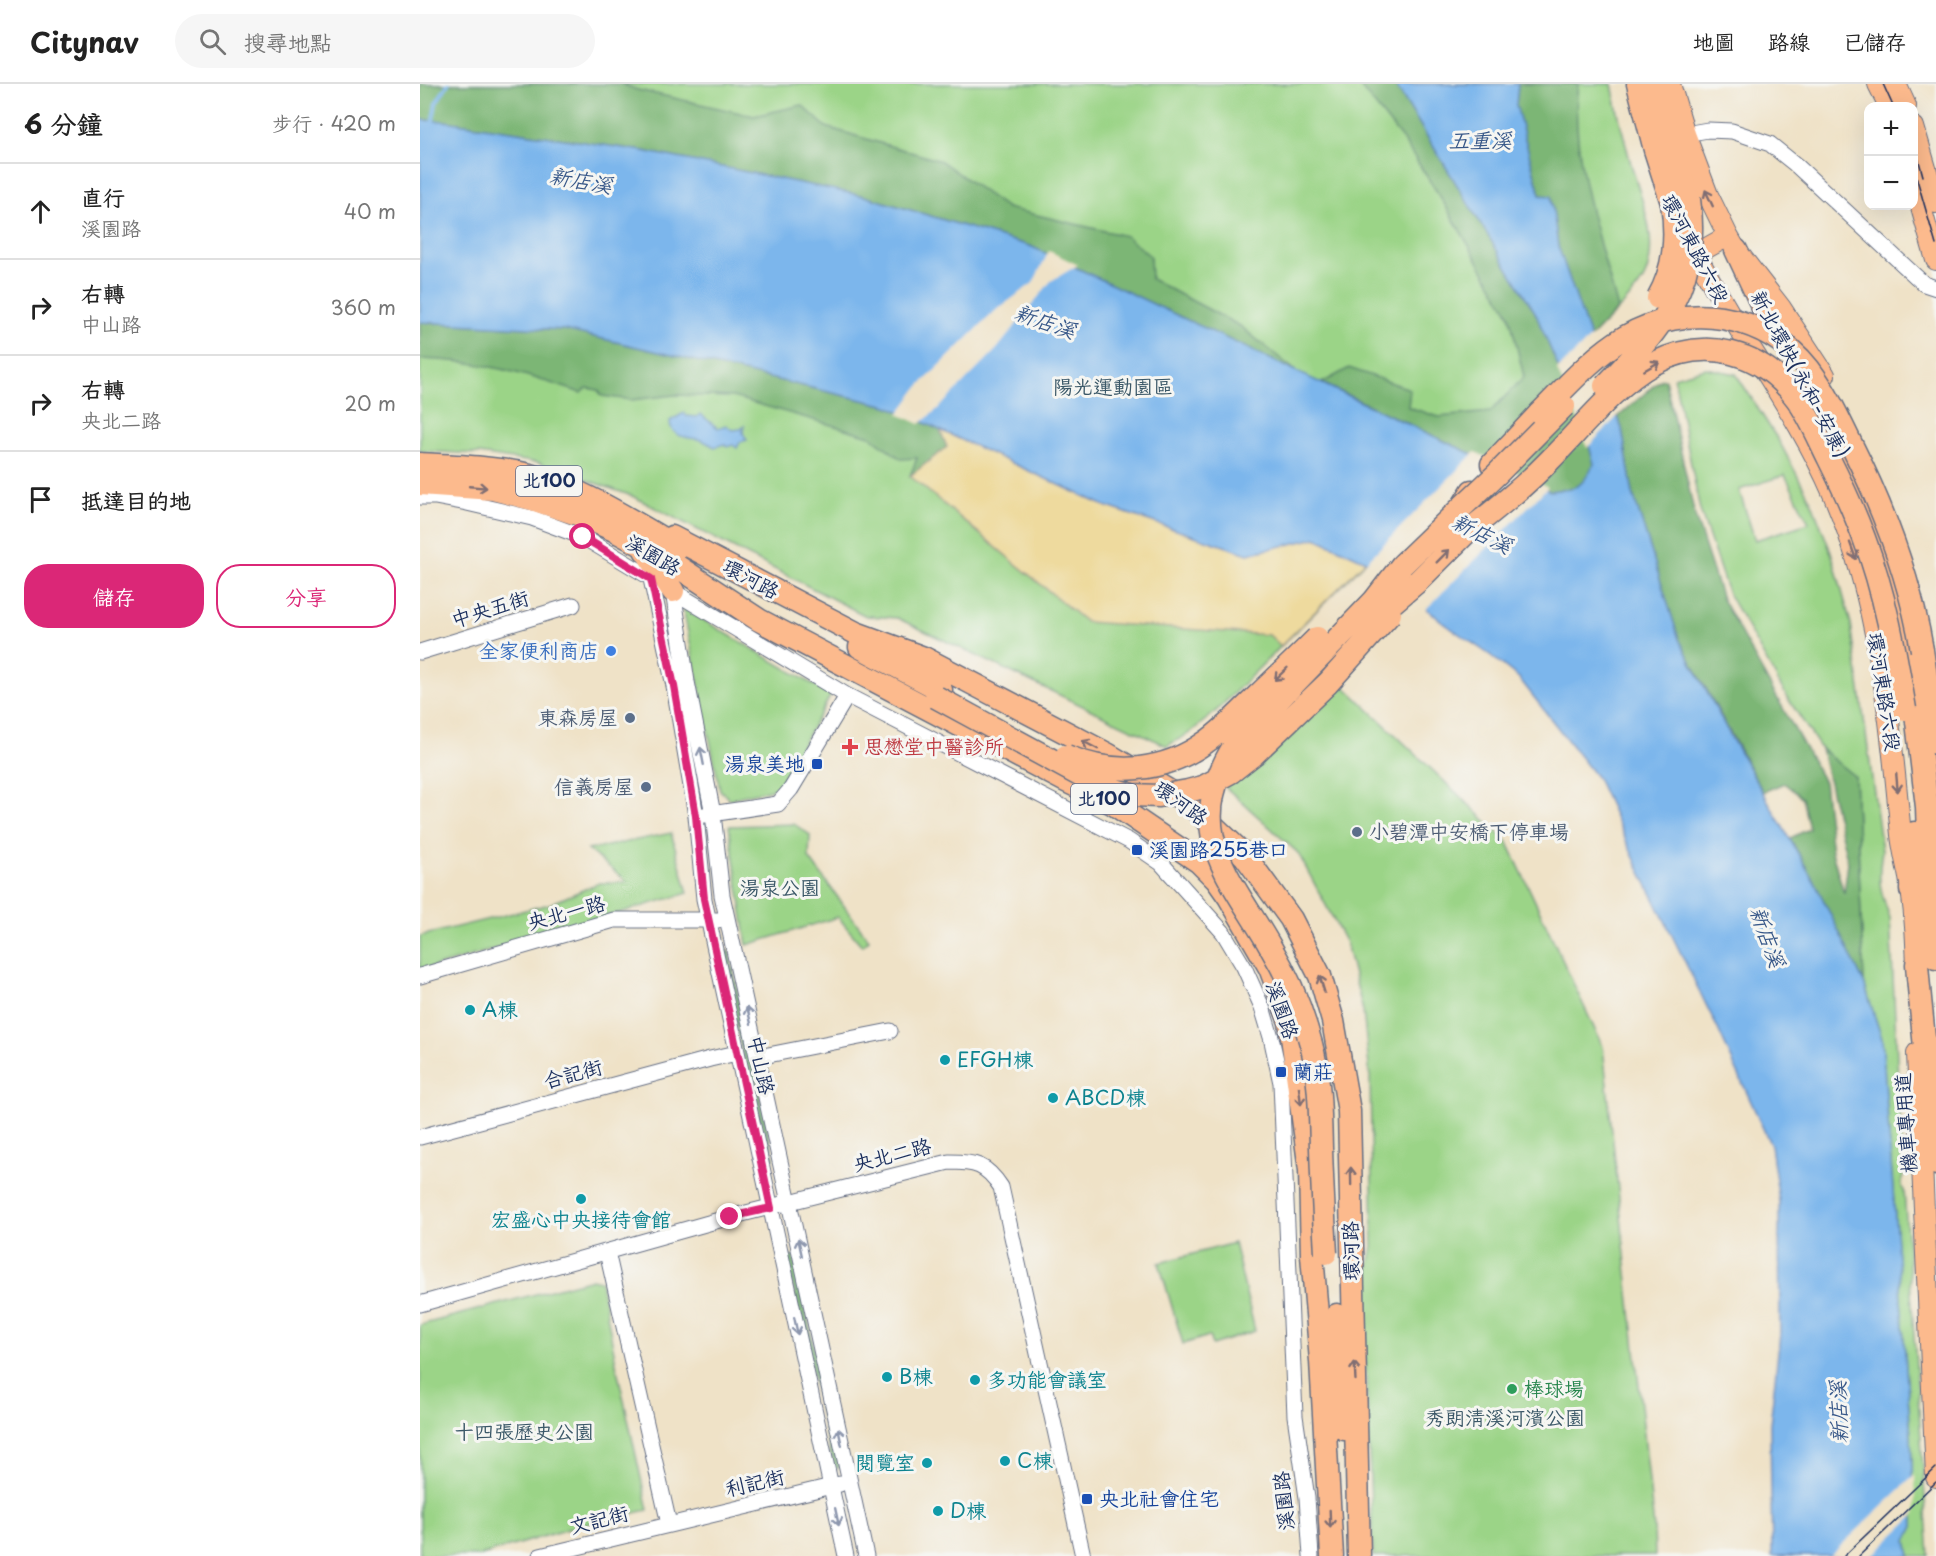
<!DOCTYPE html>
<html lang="zh-TW">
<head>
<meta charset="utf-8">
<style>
  :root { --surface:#fff; --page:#f6f6f6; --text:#222; --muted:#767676; --line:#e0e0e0; --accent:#db2777 }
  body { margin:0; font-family:"Playpen Sans","LXGW WenKai TC",sans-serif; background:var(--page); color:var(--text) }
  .controls { position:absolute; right:18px; top:18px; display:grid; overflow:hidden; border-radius:12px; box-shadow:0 6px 24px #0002 }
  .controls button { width:54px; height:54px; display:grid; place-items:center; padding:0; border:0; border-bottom:2px solid var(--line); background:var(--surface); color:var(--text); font:30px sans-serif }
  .stop { position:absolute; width:18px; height:18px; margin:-14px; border:4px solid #db2777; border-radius:50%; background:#fff }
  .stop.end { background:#db2777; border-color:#fff; box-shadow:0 2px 6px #0008 }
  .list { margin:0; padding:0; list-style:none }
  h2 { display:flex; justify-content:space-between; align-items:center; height:78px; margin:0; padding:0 24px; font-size:26px }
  h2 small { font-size:20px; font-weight:400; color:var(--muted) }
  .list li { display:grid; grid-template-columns:39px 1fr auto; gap:18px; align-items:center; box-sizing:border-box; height:96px; padding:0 24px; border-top:2px solid var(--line) }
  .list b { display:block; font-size:22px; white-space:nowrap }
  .list p { margin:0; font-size:20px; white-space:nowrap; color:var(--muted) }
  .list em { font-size:20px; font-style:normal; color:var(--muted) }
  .actions { display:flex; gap:12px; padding:18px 24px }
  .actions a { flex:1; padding:14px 0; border:2px solid var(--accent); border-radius:24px; text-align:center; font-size:21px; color:var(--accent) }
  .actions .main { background:var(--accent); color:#fff }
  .icon { flex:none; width:33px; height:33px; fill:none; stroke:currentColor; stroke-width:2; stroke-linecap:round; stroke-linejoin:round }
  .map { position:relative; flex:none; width:1516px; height:1472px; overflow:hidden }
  header { display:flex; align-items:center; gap:36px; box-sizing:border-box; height:84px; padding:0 30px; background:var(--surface); border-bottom:2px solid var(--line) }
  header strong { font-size:28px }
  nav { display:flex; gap:33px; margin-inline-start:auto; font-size:21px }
  .search { width:420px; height:54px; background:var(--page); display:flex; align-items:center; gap:15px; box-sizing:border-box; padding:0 21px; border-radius:33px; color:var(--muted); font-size:22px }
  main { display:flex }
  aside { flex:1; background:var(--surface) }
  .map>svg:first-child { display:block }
  .green { fill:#9bd487; stroke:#5b8272; stroke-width:1.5; fill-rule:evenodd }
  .forest { fill:#7cb674; stroke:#4c7269; stroke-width:1.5 }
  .sand { fill:#eeda9e; stroke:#84847e; stroke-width:1.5 }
  .water { fill:#7bb6ec; stroke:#4b72a5; stroke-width:1.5 }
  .pier { fill:#efe2c7 }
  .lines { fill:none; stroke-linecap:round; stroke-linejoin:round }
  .stream { stroke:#7bb6ec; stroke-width:4 }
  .minor-casing { stroke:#656e83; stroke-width:17 }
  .major-casing { stroke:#656e83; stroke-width:22 }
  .highway-casing { stroke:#656e83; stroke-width:25 }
  .minor { stroke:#fff; stroke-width:15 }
  .major { stroke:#fcba8d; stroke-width:20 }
  .highway { stroke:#fcba8d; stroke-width:22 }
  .tram { stroke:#1b2f5e; stroke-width:1.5 }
  .highway-bridge-casing { stroke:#656e83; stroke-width:25; stroke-linecap:butt }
  .highway-bridge { stroke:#fcba8d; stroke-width:22 }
  .oneway { stroke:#806e73 }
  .oneway2 { stroke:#8d97ae }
  .route { stroke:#db2777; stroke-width:8 }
  .shop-dot { fill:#3f7fe0; stroke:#f6f6f2; stroke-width:2 }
  .service-dot { fill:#5c6f8a; stroke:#f6f6f2; stroke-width:2 }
  .health-dot { fill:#e0444e; stroke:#f6f6f2; stroke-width:2 }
  .transit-dot { fill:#1a4fb4; stroke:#f6f6f2; stroke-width:2 }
  .culture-dot { fill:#0f9aa8; stroke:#f6f6f2; stroke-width:2 }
  .leisure-dot { fill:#2e9e5b; stroke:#f6f6f2; stroke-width:2 }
  .labels { text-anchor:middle; stroke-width:6; stroke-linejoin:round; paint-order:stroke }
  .shield { fill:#f6f6f2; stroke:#5d6b8a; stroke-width:1.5 }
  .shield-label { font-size:18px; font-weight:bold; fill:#1b2f5e }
  .street-label { font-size:20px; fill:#1b2f5e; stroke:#f6f6f2 }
  .park-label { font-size:20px; fill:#3b5868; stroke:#f6f6f2 }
  .shop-label { font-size:20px; fill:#366cbe; stroke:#f6f6f2; text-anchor:end }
  .service-label { font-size:20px; fill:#4e5e75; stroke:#f6f6f2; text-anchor:end }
  .health-label { font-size:20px; fill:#be3a42; stroke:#f6f6f2; text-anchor:start }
  .transit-label { font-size:20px; fill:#164399; stroke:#f6f6f2; text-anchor:start }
  .culture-label { font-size:20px; fill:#0d838f; stroke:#f6f6f2; text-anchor:start }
  .leisure-label { font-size:20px; fill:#27864d; stroke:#f6f6f2; text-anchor:start }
  .water-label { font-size:21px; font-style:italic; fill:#385889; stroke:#f6f6f2 }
</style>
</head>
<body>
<header>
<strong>Citynav</strong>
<div class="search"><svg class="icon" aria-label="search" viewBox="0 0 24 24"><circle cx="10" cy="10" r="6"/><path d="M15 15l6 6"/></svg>搜尋地點</div>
<nav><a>地圖</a><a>路線</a><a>已儲存</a></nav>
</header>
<main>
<aside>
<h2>6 分鐘<small>步行 · 420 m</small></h2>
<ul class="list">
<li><svg class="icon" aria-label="ahead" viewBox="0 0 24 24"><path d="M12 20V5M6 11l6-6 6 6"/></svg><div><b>直行</b><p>溪園路</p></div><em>40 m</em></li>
<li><svg class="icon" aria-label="right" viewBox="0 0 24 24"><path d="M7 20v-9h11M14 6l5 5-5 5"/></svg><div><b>右轉</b><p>中山路</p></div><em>360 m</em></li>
<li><svg class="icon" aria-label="right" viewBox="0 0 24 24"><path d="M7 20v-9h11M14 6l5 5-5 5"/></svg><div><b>右轉</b><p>央北二路</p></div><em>20 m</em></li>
<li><svg class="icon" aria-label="arrive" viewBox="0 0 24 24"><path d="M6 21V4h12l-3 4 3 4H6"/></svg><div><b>抵達目的地</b></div></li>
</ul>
<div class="actions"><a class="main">儲存</a><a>分享</a></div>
</aside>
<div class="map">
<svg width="1516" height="1472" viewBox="0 0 1516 1472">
  <rect width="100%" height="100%" fill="#f6f6f2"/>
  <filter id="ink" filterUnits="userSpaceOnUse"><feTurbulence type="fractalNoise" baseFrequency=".0167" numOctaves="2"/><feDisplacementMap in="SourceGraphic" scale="12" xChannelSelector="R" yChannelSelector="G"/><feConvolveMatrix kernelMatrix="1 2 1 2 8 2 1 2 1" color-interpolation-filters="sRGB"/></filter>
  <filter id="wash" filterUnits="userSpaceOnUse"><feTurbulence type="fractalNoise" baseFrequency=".008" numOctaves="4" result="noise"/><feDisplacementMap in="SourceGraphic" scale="24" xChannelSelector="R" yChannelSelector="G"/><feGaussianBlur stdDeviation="1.35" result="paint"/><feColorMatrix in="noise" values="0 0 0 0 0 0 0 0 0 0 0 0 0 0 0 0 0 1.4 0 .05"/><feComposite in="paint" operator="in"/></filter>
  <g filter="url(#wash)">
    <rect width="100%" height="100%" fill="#efe2c7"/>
    <!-- green -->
    <path class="green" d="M0,0h1192c5,27 12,54 19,80 10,35 29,77 14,112 -8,18 -41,47 -55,62l-377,376 -25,20 -21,12 -270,-128 -31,-2 -234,-120 -93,-33 -60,-9 -59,-3z
      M1286,284l30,6 44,69 32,60 20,52 19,69 31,227c-5,30 -2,39 8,67l13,259 -1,2v9l2,2 25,366h-19l-3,-16 7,-14 -3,-90 -29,-397 -18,-56 -9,-206 -34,-28 -34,-52 -59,-104 -28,-83 -26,-133zM1365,391l24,48 -54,17 -16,-50z
      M263,524l148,87 -54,93 -48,11 -9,-9z
      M924,602l163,155 96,206 51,481 1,28h-282l-10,-264 10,-45 -3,-171 -7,-65 -17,-68 -48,-90 -76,-69z
      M374,740l16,11 -1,23 60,82 -7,6 -24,-29 -91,28 -18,-119z
      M251,749l17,60 -268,78v-35l130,-32 49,-21 29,-1 -40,-32z
      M814,1159l21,88 -43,14 -3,-9 -26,8 -24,-81z
      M172,1195l9,2 16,88 31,141 -70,16 -99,30h-59v-231z"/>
    <!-- forest -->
    <path class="forest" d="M0,0h201l17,6 116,26 48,-11 24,22 115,34 66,47 119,28 24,20 1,23 89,47 56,45 -266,-125 -166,-50 -221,-45 -199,-30 -24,-1z
      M938,0h37l140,228 50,119 10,33c-15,26 -16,23 -45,27l-228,-108 27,-15 61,21 -2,18 31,10 51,-5 34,-35 -15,-63 -68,-116 -38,-58z
      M1098,0h60c-9,70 22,157 40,225l-28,29 -32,-92 -7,-49 -11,-2 -24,-90z
      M0,238l145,8 323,76 52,24 7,17 -37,29 7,-18 -16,1 -31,-23 -137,-39 -58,-2 -44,5 -29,-4 -4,-6 -11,-2 -6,5c-56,-19 -101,-33 -161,-34z
      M1245,295l30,137 27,83 102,183 8,70 12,41 4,-30 -27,-114 34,28 9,206 -50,-102 -24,-43 19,-9 -7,-31 -18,-15 -21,9 -84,-153 -46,-145 -11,-65 -4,-12 42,-37z
      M309,867l45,208 -9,2 -44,-208z
      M374,1172l46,211 -6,3 -48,-212z"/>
    <!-- sand -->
    <path class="sand" d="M520,346l165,76 143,48 68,-16 50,23 -85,85 -12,-11 -183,-13 -176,-146 37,-29z"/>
    <!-- water -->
    <path class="water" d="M975,0h123l-2,21 24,90 11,1 7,50 64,183 11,65 46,145 53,100 82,142 50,102 18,56 29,397 3,90 -7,15 3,15h-138l-2,-131 10,-91 -1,-133 -8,-55 -53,-117 -83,-169 -38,-82 -78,-100 -29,-23 -41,-28 -83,-66 -50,-23 -68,16 -143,-48 -217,-100 -323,-76 -145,-8v-202l24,1 199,30 221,45 166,50 520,245c29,-4 30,-1 44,-27l-9,-33 -50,-119z
      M264,329l2,3 11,1 3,-3 18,14 8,-3 6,5 9,-1 3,-3 -1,7 4,7 -7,2 -3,6 -4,-3 -6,2 -3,-3 -9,3c-5,-2 -10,-6 -14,-7 -13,-3 -31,-2 -31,-19z"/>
    <!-- pier -->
    <path class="pier" d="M629,167l29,14 -27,16 -54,68 -58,59 -19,16 -22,-10 21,-28 76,-75 38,-28z
      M1172,252l28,78 -33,34 -4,-16 -26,-62z
      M1055,368l73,35 -124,124 -60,-47z
      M1495,1391l1,39 -44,42h-42z"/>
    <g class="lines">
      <!-- stream -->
      <path class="stream" d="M12,41l4,-22 12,-19"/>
    </g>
  </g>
  <g filter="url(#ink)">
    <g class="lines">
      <!-- minor casing -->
      <g class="minor-casing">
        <path id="minor" d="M1265,50l23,-4 24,1 38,13 26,21 128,119 12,4
          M0,413h15l32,6 65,15 51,19 263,158 283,146 32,22 62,69 21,35 18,40 9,30 10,46 14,333 12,82 4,58
          M231,495l23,107 22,130 8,83 142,657
          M253,507l14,91 26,132 9,81 144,661
          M0,568l153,-47
          M284,731l74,-11 13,-15 53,-88 2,-6
          M0,892l194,-56h104
          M338,973l132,-26
          M0,1053l290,-78 27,-6
          M187,1168l62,272
          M0,1220l310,-87 219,-55c26,0 37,2 52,25l82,369
          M120,1472l300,-72"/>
      </g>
      <!-- major casing -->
      <g class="major-casing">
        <path id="major" d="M1250,0l15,50 23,61 20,41 8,14 45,58 44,67
          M1458,0l11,22
          M1476,0l10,22
          M1494,43l22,76
          M1494,99l22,77
          M1266,154c17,29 33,58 50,86 34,56 71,110 97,170 46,107 57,225 68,341 2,18 7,35 10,53 4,30 6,61 6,91
          M1276,170l32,-18
          M1497,969l19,424"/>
      </g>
      <!-- highway casing -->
      <g class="highway-casing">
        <path id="highway" d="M1218,0l17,66 17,53
          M1235,0l20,76 14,39
          M1316,166l28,60 25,40
          M1416,353l35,83 24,70 19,106 13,111 3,87 6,64
          M0,380c37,2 74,3 110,11 53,14 102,46 148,73
          M1072,380l48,-51
          M0,400l73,5 39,10 48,16 34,15 46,25 99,65 305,160 48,23 87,59 18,18 12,17 41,71 20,54 20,148 2,85 9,106 11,195
          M246,457l6,-4 184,96 68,25 183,96 82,49 56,53 46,63 29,57 13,45 16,90 10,445
          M225,466l28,41
          M982,481l60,-58 10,-16
          M998,497l50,-50
          M440,563l81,43
          M1502,566l14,93
          M1491,806l3,-57
          M1497,880c5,67 15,133 19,200
          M917,1231l2,76 5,38"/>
      </g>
      <!-- minor -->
      <use href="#minor" class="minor"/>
      <!-- major -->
      <use href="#major" class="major"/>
      <!-- highway -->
      <use href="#highway" class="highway"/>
      <!-- tram -->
      <path class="tram" d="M1463,0l10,22
        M1494,59l9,33
        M1494,85l22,76
        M1424,1472l92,-88
        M1439,1472l77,-74"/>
      <!-- highway-bridge casing -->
      <g class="highway-bridge-casing">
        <path id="highway-bridge" d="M1238,214c17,-30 19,-61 14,-95
          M1185,302c57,-58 96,-101 84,-187
          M1120,329c27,-27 52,-56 85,-76 61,-36 139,-25 184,32 18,24 31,52 44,79 32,64 57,131 69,202
          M1042,423l35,-33 67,-68
          M1048,447c29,-23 57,-45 82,-71 30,-30 66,-76 103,-96 53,-28 109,-13 144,35 13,18 22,40 32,60 13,26 25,52 35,79 21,55 31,113 41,171
          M951,537l47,-40
          M516,613l160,87 36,11 27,1 29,-5 15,-4 28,-15 23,-18 74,-71 62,-69
          M646,672c48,20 97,17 140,-14 16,-11 30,-26 45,-40 22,-21 44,-42 66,-64
          M906,1169c-2,-35 -4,-70 -5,-105 -1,-34 -1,-71 -10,-104 -9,-34 -22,-66 -40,-96 -42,-74 -90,-116 -37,-202l140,-145 28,-36"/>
      </g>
      <!-- highway-bridge -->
      <use href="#highway-bridge" class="highway-bridge"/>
    </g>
    <!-- one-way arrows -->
    <defs><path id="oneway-shaft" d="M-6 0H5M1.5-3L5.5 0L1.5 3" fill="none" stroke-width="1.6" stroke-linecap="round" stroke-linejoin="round" transform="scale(1.5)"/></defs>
    <g class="oneway">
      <use href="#oneway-shaft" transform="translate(1289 114) rotate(-115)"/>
      <use href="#oneway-shaft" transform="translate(1232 282) rotate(-30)"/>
      <use href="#oneway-shaft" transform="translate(58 403) rotate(5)"/>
      <use href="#oneway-shaft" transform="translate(1433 467) rotate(70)"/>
      <use href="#oneway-shaft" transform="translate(1023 472) rotate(-45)"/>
      <use href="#oneway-shaft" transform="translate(861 590) rotate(136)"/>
      <use href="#oneway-shaft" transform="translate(670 661) rotate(-152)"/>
      <use href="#oneway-shaft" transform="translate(1477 699) rotate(85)"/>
      <use href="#oneway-shaft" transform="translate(902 900) rotate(-107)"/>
      <use href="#oneway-shaft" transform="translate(880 1012) rotate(83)"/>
      <use href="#oneway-shaft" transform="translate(931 1092) rotate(-91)"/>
      <use href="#oneway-shaft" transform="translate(935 1287) rotate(-93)"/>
      <use href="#oneway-shaft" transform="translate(910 1435) rotate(88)"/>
    </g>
    <g class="oneway2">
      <use href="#oneway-shaft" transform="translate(282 672) rotate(-101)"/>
      <use href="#oneway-shaft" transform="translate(329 931) rotate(-103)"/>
      <use href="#oneway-shaft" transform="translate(380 1163) rotate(-102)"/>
      <use href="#oneway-shaft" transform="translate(376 1242) rotate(78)"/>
      <use href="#oneway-shaft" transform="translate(420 1353) rotate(-102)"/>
      <use href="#oneway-shaft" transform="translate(417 1433) rotate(78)"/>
    </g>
  </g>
  <g class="lines" filter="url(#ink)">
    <!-- route -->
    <path class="route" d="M163,453l68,42 23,107 22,130 8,83 67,309 -41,9"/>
  </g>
  <!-- markers -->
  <circle class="shop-dot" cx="191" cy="567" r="6"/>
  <g class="service-dot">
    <circle cx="210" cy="634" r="6"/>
    <circle cx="226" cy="703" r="6"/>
    <circle cx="937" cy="748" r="6"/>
  </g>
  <path class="health-dot" d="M427 654h6v6h6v6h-6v6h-6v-6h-6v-6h6z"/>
  <g class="transit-dot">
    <rect x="391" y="674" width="12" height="12" rx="3"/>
    <rect x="711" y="760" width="12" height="12" rx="3"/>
    <rect x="855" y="982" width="12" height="12" rx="3"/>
    <rect x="661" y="1409" width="12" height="12" rx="3"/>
  </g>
  <g class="culture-dot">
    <circle cx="50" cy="926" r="6"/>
    <circle cx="525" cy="976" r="6"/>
    <circle cx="633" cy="1014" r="6"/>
    <circle cx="161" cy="1115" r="6"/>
    <circle cx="467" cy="1293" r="6"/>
    <circle cx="555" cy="1296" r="6"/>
    <circle cx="585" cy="1377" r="6"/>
    <circle cx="507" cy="1379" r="6"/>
    <circle cx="518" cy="1427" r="6"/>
  </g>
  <circle class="leisure-dot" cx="1092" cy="1305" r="6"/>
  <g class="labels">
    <!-- shield labels -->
    <g class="shield">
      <rect x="96" y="382" width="66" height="30" rx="4.5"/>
      <rect x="651" y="700" width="66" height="30" rx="4.5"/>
    </g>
    <g class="shield-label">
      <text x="129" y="403">北100</text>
      <text x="684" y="721">北100</text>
    </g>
    <!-- street labels -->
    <g class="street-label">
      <text transform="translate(1275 165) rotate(62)" y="7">環河東路六段</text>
      <text transform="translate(1380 290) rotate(62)" y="7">新北環快(永和-安康)</text>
      <text transform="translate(233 471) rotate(31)" y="7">溪園路</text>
      <text transform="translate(331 495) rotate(28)" y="7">環河路</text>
      <text transform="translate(70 525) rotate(-17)" y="7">中央五街</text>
      <text transform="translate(1464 608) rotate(81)" y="7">環河東路六段</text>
      <text transform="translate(761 719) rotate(36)" y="7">環河路</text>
      <text transform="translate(146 829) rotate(-15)" y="7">央北一路</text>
      <text transform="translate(862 926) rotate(71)" y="7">溪園路</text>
      <text transform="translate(341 981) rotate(78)" y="7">中山路</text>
      <text transform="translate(153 990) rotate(-15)" y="7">合記街</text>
      <text transform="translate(1486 1039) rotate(-94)" y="7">機車專用道</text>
      <text transform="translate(472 1071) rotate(-14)" y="7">央北二路</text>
      <text transform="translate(931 1167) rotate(-91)" y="7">環河路</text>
      <text transform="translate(335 1399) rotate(-13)" y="7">利記街</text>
      <text transform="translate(864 1417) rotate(-96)" y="7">溪園路</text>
      <text transform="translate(179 1436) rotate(-14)" y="7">文記街</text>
    </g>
    <!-- park labels -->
    <g class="park-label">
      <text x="693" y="310">陽光運動園區</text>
      <text x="360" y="811">湯泉公園</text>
      <text x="1085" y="1341">秀朗清溪河濱公園</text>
      <text x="104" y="1355">十四張歷史公園</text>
    </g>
    <!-- shop labels -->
    <g class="shop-label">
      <text x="179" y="574">全家便利商店</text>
    </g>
    <!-- service labels -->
    <g class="service-label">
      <text x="198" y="641">東森房屋</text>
      <text x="214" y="710">信義房屋</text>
      <text x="949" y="755" text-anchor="start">小碧潭中安橋下停車場</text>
    </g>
    <!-- health labels -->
    <g class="health-label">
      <text x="444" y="670">思懋堂中醫診所</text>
    </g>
    <!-- transit labels -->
    <g class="transit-label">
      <text x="385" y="687" text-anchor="end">湯泉美地</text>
      <text x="729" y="773">溪園路255巷口</text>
      <text x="873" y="995">蘭莊</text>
      <text x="679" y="1422">央北社會住宅</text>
    </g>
    <!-- culture labels -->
    <g class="culture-label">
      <text x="62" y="933">A棟</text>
      <text x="537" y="983">EFGH棟</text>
      <text x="645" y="1021">ABCD棟</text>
      <text x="161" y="1143" text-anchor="middle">宏盛心中央接待會館</text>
      <text x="479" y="1300">B棟</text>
      <text x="567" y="1303">多功能會議室</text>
      <text x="597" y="1384">C棟</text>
      <text x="495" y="1386" text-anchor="end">閱覽室</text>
      <text x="530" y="1434">D棟</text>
    </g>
    <!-- leisure labels -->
    <g class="leisure-label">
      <text x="1104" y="1312">棒球場</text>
    </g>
    <!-- water labels -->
    <g class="water-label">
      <text x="1060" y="64">五重溪</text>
      <text transform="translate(161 97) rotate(10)" y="7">新店溪</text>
      <text transform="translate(625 238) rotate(19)" y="7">新店溪</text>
      <text transform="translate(1062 450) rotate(26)" y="7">新店溪</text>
      <text transform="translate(1347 853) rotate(70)" y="7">新店溪</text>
      <text transform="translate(1419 1328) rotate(-92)" y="7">新店溪</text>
    </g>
  </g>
</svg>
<div class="controls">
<button>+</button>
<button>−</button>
</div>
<div class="stop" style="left:163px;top:453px"></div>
<div class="stop end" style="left:310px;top:1133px"></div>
</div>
</main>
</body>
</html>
